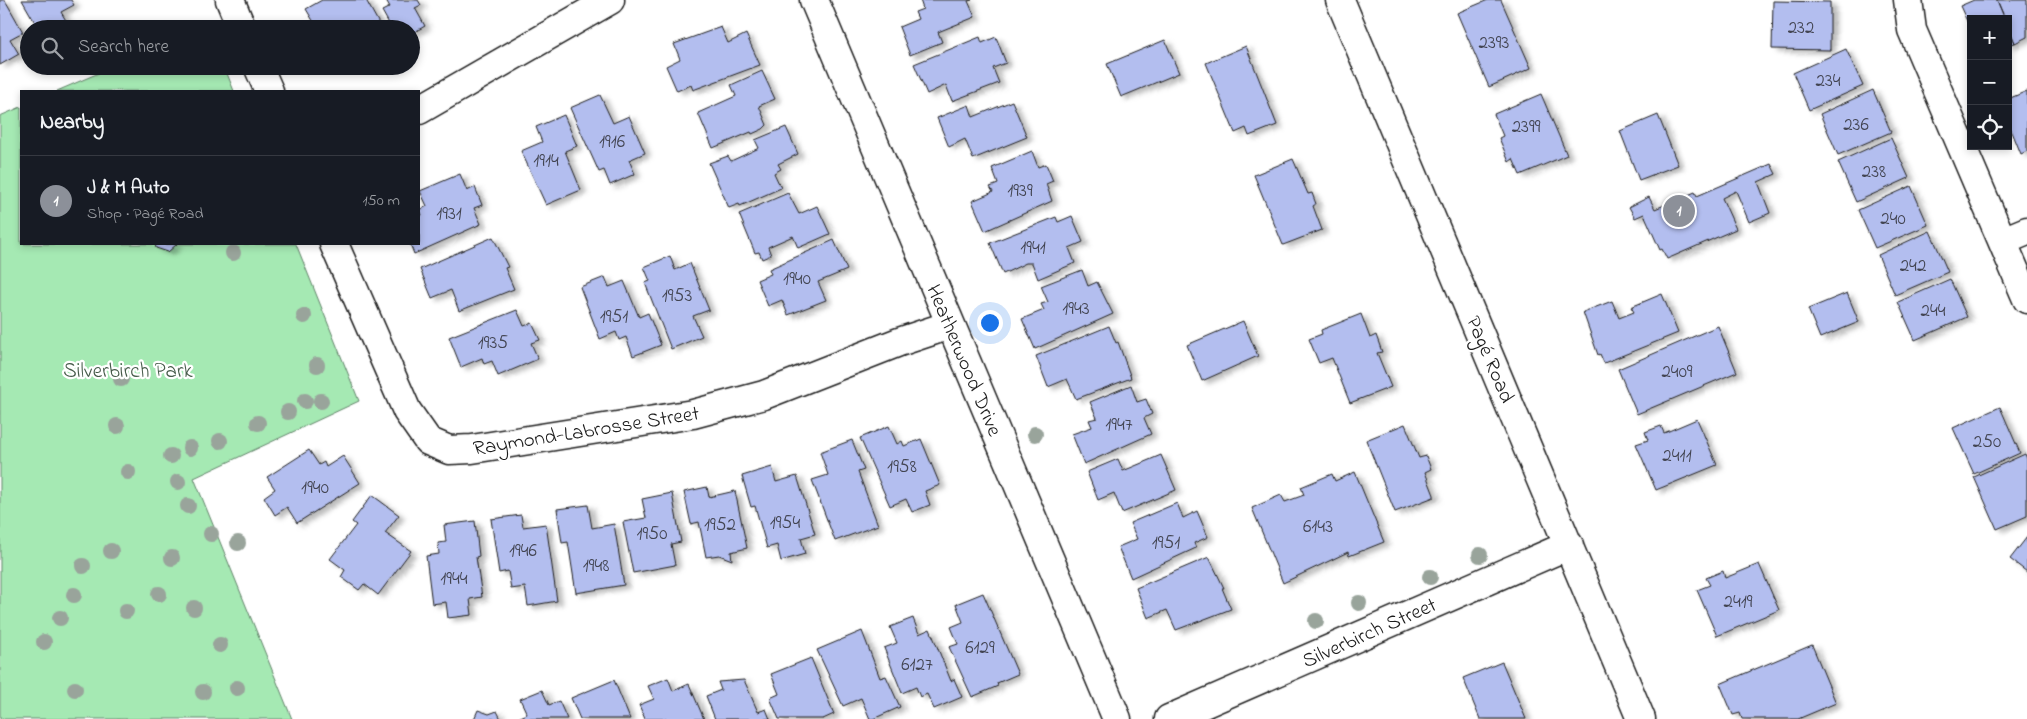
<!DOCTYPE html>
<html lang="en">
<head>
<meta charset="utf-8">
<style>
  :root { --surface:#171b24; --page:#20242c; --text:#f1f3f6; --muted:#9ea1a6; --line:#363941; --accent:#8c9099 }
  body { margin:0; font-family:"Indie Flower",sans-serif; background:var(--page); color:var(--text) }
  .controls { position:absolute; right:15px; top:15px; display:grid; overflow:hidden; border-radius:0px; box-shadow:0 2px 8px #0003 }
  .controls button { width:45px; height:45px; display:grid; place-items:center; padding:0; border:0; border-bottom:1px solid var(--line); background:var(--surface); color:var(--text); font:25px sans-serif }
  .you { position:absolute; left:989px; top:322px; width:18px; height:18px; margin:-12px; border:4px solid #fff; border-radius:50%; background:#1a73e8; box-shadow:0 0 0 8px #1a73e833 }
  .badge { display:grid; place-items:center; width:32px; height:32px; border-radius:50%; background:var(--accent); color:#fff; font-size:16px; font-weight:700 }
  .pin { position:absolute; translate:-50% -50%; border:2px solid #fff; box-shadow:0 1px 5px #0006 }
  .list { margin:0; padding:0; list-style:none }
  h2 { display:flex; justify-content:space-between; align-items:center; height:65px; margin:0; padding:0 20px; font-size:21px }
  h2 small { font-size:16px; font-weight:400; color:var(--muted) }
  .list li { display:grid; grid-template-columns:32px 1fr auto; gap:15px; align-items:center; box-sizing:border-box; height:90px; padding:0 20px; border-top:1px solid var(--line) }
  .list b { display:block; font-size:19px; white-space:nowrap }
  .list p { margin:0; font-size:16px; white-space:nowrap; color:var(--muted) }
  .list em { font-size:16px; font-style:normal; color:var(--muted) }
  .icon { flex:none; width:28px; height:28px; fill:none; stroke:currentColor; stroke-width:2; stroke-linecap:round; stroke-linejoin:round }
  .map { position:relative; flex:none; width:2027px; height:719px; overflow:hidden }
  .search { position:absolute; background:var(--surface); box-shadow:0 2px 8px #0003; left:20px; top:20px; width:400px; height:55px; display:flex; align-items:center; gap:12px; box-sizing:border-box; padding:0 18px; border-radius:28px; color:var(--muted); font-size:19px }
  .panel { position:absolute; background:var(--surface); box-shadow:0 2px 8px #0003; left:20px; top:90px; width:400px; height:155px; border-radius:0px }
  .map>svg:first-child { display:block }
  .green { fill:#a5e9b3; stroke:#608268 }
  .building { fill:#b3beef; stroke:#1c1c1c; filter:url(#shadow) }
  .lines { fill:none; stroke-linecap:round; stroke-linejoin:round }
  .minor-casing { stroke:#1c1c1c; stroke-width:31 }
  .minor { stroke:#fff; stroke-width:28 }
  .tree { fill:#99a49b }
  .labels { text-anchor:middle; stroke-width:4.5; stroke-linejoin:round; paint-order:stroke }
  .number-label { font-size:19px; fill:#424451 }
  .street-label { font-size:21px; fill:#1c1c1c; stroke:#fff }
  .park-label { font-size:21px; fill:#455a49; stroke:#fff }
</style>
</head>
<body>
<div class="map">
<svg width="2027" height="719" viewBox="0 0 2027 719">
  <defs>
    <filter id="shadow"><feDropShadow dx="5.5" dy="3" stdDeviation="2.5" flood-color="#0004"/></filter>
  </defs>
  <rect width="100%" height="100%" fill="#fff"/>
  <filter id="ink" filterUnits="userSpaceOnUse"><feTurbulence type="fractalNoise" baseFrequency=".02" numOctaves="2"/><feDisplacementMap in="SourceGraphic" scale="10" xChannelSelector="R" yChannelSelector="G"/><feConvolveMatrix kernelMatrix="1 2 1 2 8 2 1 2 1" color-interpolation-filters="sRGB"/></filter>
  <g filter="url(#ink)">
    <!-- green -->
    <path class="green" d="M115,66h109l10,25h-177z
      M21,107v137h275l63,157 -165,77 98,241h-292v-603z"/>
    <!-- building -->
    <path class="building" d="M0,0h5l18,32 -13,7 9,15 -19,11z
      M22,0h49l3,5 -13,7 10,17h-25l-4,-6 -5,3z
      M322,0h44l16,29h-64l-12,-20z
      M386,0h32l3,5 -6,3 10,18 -14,8v-5h-19l-10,-18 8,-4z
      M920,0h52l-4,1 7,16 -37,15 4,10 -32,13 -11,-28 19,-8 -3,-7 8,-3z
      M1488,0h13l30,68 -42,19 -32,-74z
      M1974,0h23l8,19h-34v11l-11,-24z
      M1997,0h30v37l-12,6 -7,-17v-7h-3z
      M1773,1l57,1v48l-58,-1z
      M2008,26l7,17 -7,2z
      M721,27l7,16 18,-9 14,31 -67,25 -2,-5 -14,6 -11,-25 14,-7 -6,-15z
      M980,37l2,6 14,-6 10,26 -13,5 6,15 -47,18 -6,-16 -19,9 -13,-30z
      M1165,40l14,33 -58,24 -14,-33z
      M1246,46l31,79 -28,11 -3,-8 -11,5 -29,-70z
      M1846,49l17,37 -54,24 -16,-37z
      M762,71l13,28 -16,7 8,19 -4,4 -11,5 -1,-2 -38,16 -15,-35 38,-17 -5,-11z
      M1873,90l18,42 -53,23 -18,-41z
      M2027,91v60l-6,3 -13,-32v-23z
      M1541,94l26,61 -47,20 -7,-16 -4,3 -10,-24 4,-2 -9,-22z
      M600,95l13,28 16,-7 16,37 -16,7 6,14 -25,11 -6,-15 -5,2 -29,-64z
      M1012,101l15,36 -54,22 -8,-20 -16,8 -12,-29 32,-13 4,12z
      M564,115l13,31 -12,5 16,39 -35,15 -25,-54 21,-9 -6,-15z
      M1658,115l20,50 -39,15 -19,-49z
      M786,127l12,27 -20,10 3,5 -7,4 7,15 -41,18 -1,-2 -10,4 -20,-45 19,-7 3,5 28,-13 -4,-8z
      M1891,138l18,40 -53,24 -18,-40z
      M1032,151l6,16 8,-3 7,17 -7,3 6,17 -67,30 -13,-30 21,-9 -3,-5 8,-3 -6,-16z
      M1293,159l15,35 4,-1 4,11 -3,2 9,24 -39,15 -29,-70z
      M1771,164l5,10 -18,8 12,31 -21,9 -13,-31 -14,7 14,31 -69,30 -5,-10 -2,1 -16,-36 -9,4 -6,-11 20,-10 6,12 40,-17 2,4z
      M460,174l7,17 8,-4 7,18 -8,3 7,16 -67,30 -4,-10h9v-27l3,-2 -2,-5 7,-4 -7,-15z
      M1911,186l17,39 -53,23 -17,-38z
      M788,193l11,21 18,-8 13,28 -32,14 -5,-12 -25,11 3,8 -9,4 -3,-7 -4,1 -16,-39z
      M1072,216l11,26 -14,6 6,15 -37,16 -6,-16h-6l-23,11 -13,-31 66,-26 2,5z
      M1930,231l18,41 -53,23 -17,-40z
      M493,237l15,30 -3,1 9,21 -55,22 -8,-21 -19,8 -12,-29z
      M834,240l13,30 -29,12 8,18 -38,15 -6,-15 -14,6 -11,-26 14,-6 -2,-5z
      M155,244h22l-9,8 -12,-4z
      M670,256l5,14 15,-7 19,47 -16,6 9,20 -31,13 -26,-66 5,-2 -6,-14z
      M1082,270l6,16 9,-4 16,32 -78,35 -13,-30 22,-9 -3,-6 7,-2 -7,-16z
      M605,277l4,10 15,-6 15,36 9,-4 13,32 -28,11 -7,-19 -7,3 -3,-8 -16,7 -20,-52z
      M1950,279l17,38 -52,23 -17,-38z
      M1847,293l12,29 -39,16 -12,-29z
      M1662,294l16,39 -74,30 -4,-9 -2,1 -15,-43 29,-11 7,17 15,-6 -3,-5z
      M517,310l7,16 8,-3 8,17 -9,3 7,16 -40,17 -6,-15 -8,3 -2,-6 -21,9 -12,-30z
      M1361,314l9,24 6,-3 6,17 -5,1 14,34 -41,16 -18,-45 -13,5 -10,-24 13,-5 -1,-4z
      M1243,321l15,35 -56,25 -15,-36z
      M1109,326l7,17 2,-1 13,36 -55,21 -9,-20 -19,8 -12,-31z
      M1718,326l19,46 -100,42 -19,-45z
      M1131,385l6,17 9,-3 6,15 -8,4 7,16 -67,30 -12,-30 20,-7 -3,-7 8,-2 -7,-16z
      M2000,407l20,46 -46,21 -21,-46z
      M1697,419l20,46 -61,25 -20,-46 12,-4 -3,-8 16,-6 3,7z
      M1405,424l14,34 7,-2 5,13 -6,3 9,23v2l-39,15 -29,-72z
      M889,426l8,18 5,-3 2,5 17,-7 19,46 -15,6 5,14 -18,7 -6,-13 -16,7 -30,-68z
      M852,440l12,30 -6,2 20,53 -43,16 -23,-61 16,-5 -8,-23z
      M309,450l10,15 5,-3 2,5 17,-11 17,27 -63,40 -10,-16 -12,8 -11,-18 11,-8 -8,-12z
      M2025,454l2,5v57l-30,13 -23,-52z
      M1161,455l15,35 -54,23 -8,-20 -16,7 -11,-28 31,-13 5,12z
      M772,467l4,15 21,-6 18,58 -14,4 4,16 -24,7 -4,-16 -10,3 -12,-42 -4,1 -9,-31z
      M1355,472l29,70 -35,14 -1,-4 -65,31 -31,-75 29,-13 4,7 19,-7 -3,-8 31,-13 3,7z
      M707,487l2,10 26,-6 12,57 -16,4 1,8 -13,-5 -13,2 -7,-35 -8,2 -7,-32z
      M672,493l9,49 -10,2 4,21 -42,8 -10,-51 23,-4 -4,-19z
      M372,495l27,20 -14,18 26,18 -33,44 -14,-11 -5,6 -18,-13 4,-7 -15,-11 26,-34 -4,-3z
      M1177,503l6,15 14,-7 11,26 -14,6 2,5 -65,30 -13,-31 19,-8 -7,-16z
      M588,505l4,23 22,-4 10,61 -48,8 -8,-51 -6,1 -5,-34z
      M521,515l2,12 23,-3 11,77 -29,5 -3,-19 -14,2 -3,-18 -9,2 -8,-54z
      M475,521l4,35 -3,1 6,40 -12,2 2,16 -24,3 -2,-16 -14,2 -6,-48 13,-2 -1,-11 8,-1 -2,-17z
      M2027,537v35l-17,-13z
      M1209,557l15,31h-2l9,21 -55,21 -9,-20 -19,8 -12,-30z
      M1759,564l20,46 -62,26 -20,-46 13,-5 -4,-7 17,-7 2,7z
      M983,593l35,81 -21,9 1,3 -26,11 -23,-50 9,-3 -7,-17 12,-5 -7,-18z
      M913,618l6,16 11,-5 21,52 3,-2 8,18 -28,12 -7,-15 -7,3 -4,-10 -14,6 -18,-45 13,-5 -7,-16z
      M862,631l18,47 6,-2 14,31 -27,12h-3l-9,-21 -18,8 -26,-56z
      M1812,645l24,58 -38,16h-56l-2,-6 -7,2 -13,-31z
      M811,658l23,56 -11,5h-44l-9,-21 9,-4 -8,-20z
      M1502,662l24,57h-46l-17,-41z
      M668,678l5,13 16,-7 15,35h-59l-6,-14 15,-6 -6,-13z
      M614,680l16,39h-50l-9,-21z
      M744,680l14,32 8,-3 4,10h-55l-9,-23 15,-6 -3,-8z
      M542,690l7,15 10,-4 8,18h-51l11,-5 -7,-15z
      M478,710l11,4 8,-3 4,8h-27z"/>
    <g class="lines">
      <!-- minor casing -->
      <g class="minor-casing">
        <path id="minor" d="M230,0l12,29
          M814,0l303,719
          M1340,0l301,719
          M1908,0l4,30 115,269
          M258,66l11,25
          M419,110l191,-110
          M2003,241l24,-10
          M334,244l73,167 21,30 21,9 23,-1 221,-35 71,-19 135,-53 51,-17
          M1169,719l400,-174"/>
      </g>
      <!-- minor -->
      <use href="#minor" class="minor"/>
    </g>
    <!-- trees -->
    <g class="tree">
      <circle cx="233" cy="253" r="8"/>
      <circle cx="304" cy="316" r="8"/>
      <circle cx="317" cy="365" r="8"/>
      <circle cx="121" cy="379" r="8"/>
      <circle cx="305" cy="401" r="8"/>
      <circle cx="321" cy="401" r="8"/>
      <circle cx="288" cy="412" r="8"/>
      <circle cx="258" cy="423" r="8"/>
      <circle cx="117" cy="426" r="8"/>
      <circle cx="1035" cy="434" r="8"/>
      <circle cx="220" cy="441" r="8"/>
      <circle cx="190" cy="448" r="8"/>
      <circle cx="171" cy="456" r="8"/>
      <circle cx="128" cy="472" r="8"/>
      <circle cx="178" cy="482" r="8"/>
      <circle cx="188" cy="506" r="8"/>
      <circle cx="211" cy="534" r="8"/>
      <circle cx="238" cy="543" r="8"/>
      <circle cx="111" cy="551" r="8"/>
      <circle cx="1480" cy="555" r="8"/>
      <circle cx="172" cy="558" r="8"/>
      <circle cx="83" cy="566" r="8"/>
      <circle cx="1430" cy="577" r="8"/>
      <circle cx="159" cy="594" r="8"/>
      <circle cx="74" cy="595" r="8"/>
      <circle cx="1359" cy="603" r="8"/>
      <circle cx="194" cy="608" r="8"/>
      <circle cx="126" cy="611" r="8"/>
      <circle cx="60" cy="618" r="8"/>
      <circle cx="1316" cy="621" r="8"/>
      <circle cx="44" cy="642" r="8"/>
      <circle cx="220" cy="645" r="8"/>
      <circle cx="237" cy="688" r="8"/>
      <circle cx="75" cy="689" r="8"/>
      <circle cx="203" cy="692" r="8"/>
    </g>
  </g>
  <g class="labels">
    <!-- number labels -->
    <g class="number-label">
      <text x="1801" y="33">232</text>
      <text x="1494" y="48">2393</text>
      <text x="1828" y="86">234</text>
      <text x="1856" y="130">236</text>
      <text x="1526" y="132">2399</text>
      <text x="612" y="147">1916</text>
      <text x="546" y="166">1914</text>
      <text x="1874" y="177">238</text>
      <text x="1020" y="196">1939</text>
      <text x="449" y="219">1931</text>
      <text x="1893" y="224">240</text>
      <text x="1033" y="253">1941</text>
      <text x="1913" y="271">242</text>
      <text x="797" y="284">1940</text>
      <text x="677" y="301">1953</text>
      <text x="1076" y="314">1943</text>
      <text x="1933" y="316">244</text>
      <text x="614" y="322">1951</text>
      <text x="493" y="348">1935</text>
      <text x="1677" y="377">2409</text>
      <text x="1119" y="430">1947</text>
      <text x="1987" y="447">250</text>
      <text x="1677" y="461">2411</text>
      <text x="902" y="472">1958</text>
      <text x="315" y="493">1940</text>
      <text x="785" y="528">1954</text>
      <text x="720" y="530">1952</text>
      <text x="1318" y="532">6143</text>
      <text x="652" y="539">1950</text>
      <text x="1166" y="548">1951</text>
      <text x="523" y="556">1946</text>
      <text x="596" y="571">1948</text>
      <text x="454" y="584">1944</text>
      <text x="1738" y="607">2419</text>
      <text x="980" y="653">6129</text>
      <text x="917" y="670">6127</text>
    </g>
    <!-- street labels -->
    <g class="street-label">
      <text transform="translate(1491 359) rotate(67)" y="7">Pagé Road</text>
      <text transform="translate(965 360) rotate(67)" y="7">Heatherwood Drive</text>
      <text transform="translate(586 430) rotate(-9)" y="7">Raymond-Labrosse Street</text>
      <text transform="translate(1369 632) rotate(-24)" y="7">Silverbirch Street</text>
    </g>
    <!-- park labels -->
    <g class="park-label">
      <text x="128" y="377">Silverbirch Park</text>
    </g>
  </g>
</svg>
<div class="controls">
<button>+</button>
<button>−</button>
<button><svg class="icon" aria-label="locate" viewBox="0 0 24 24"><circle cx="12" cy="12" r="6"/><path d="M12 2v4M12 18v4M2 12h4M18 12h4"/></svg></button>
</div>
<div class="you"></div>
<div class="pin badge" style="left:1679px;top:211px">1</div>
<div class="search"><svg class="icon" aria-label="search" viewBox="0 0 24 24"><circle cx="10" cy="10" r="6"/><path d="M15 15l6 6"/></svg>Search here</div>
<section class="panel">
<h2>Nearby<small></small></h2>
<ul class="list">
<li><span class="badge">1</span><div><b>J &amp; M Auto</b><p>Shop · Pagé Road</p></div><em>150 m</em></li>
</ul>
</section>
</div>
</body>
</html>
